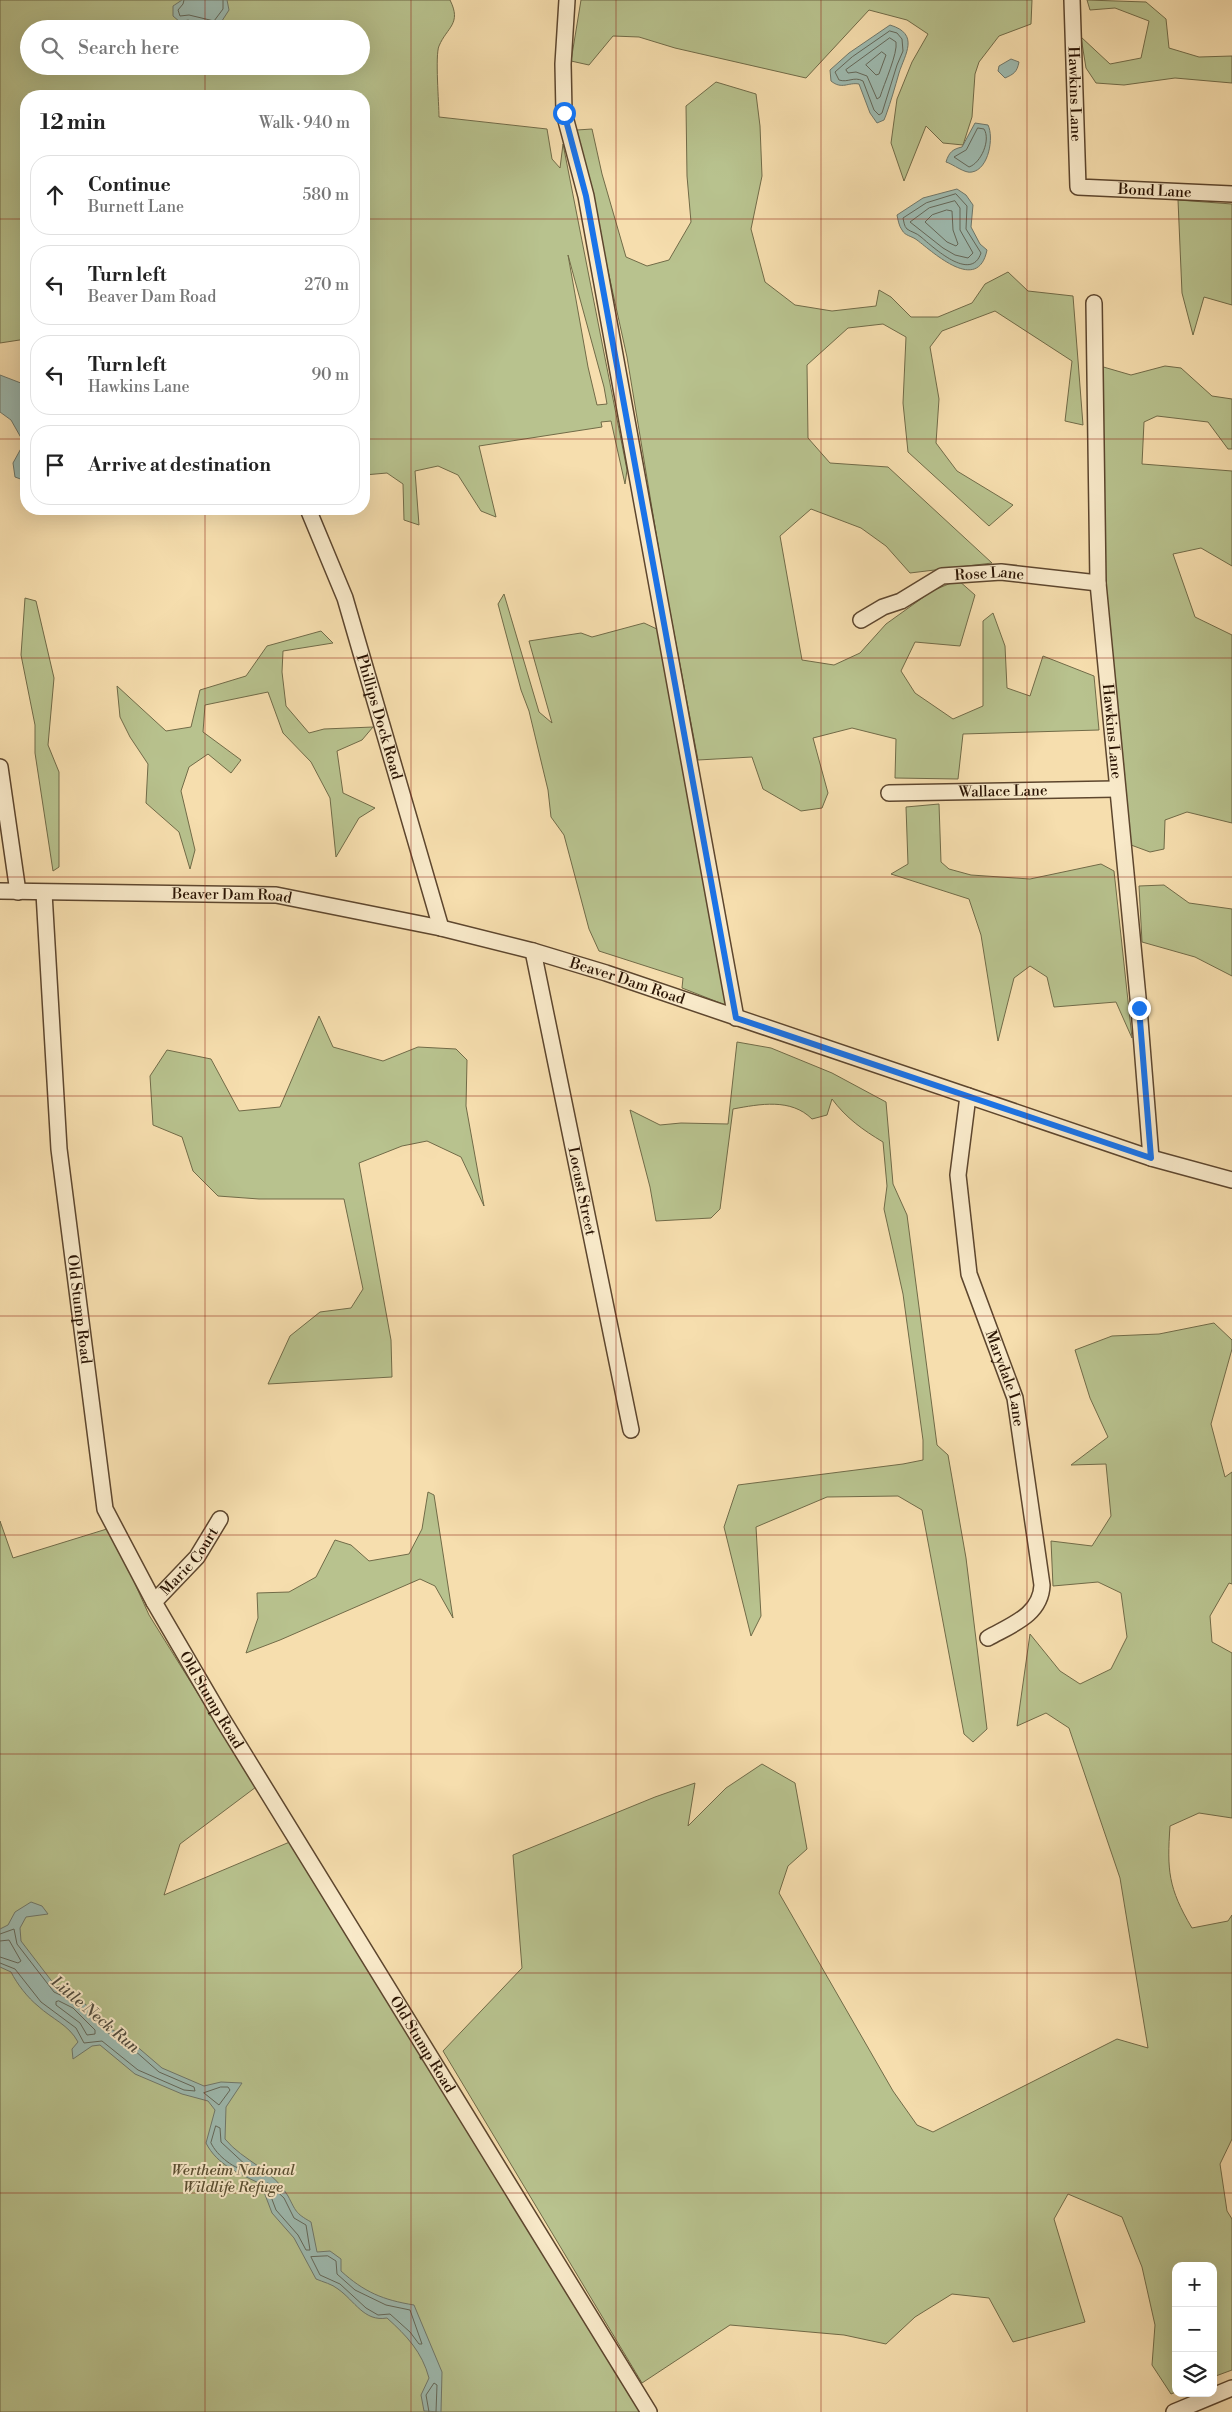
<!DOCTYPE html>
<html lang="en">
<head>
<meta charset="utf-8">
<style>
  :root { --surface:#fff; --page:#f6f6f6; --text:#222; --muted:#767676; --line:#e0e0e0 }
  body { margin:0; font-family:"Libre Bodoni",serif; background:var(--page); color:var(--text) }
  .controls { position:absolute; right:15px; bottom:15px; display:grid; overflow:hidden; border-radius:10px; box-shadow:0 5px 20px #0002 }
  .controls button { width:45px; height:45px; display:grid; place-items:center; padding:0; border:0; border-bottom:1px solid var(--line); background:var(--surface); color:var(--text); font:25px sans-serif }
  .stop { position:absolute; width:15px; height:15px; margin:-11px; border:4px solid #1a73e8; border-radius:50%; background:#fff }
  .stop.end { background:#1a73e8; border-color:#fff; box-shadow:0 1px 5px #0008 }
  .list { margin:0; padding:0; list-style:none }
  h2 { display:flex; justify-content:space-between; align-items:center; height:65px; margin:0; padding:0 20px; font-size:21px }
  h2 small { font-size:16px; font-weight:400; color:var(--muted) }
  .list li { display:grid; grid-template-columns:32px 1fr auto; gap:15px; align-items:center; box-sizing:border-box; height:80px; margin:0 10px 10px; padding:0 10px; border:1px solid var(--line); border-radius:20px }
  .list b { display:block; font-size:19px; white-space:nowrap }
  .list p { margin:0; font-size:16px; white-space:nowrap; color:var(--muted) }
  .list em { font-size:16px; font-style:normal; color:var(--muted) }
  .icon { flex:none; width:28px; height:28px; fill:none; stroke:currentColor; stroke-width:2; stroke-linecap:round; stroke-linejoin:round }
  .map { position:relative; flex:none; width:1232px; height:2412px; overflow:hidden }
  .search { position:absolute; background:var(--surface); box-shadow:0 5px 20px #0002; left:20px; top:20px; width:350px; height:55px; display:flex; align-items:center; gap:12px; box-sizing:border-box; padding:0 18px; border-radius:28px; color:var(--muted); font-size:19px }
  .panel { position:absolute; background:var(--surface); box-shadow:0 5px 20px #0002; left:20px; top:90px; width:350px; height:425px; border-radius:20px }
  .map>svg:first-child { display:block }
  .green { fill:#b8c28e; stroke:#716b48; fill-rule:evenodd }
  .water { fill:#9ebbb1; stroke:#70786b }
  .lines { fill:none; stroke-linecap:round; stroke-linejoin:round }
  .shore { stroke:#64685a; stroke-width:1 }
  .minor-casing { stroke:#5d462e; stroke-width:18 }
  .minor { stroke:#f9eaca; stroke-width:15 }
  .route { stroke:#1a73e8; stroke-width:6 }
  .grid { fill:none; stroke:#8f2418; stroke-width:1; stroke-opacity:0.55 }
  .labels { text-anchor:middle; stroke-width:4; stroke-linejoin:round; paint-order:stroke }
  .street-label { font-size:15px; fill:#2a1403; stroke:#f9eaca }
  .park-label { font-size:15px; font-style:italic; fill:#5c5134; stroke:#f9eaca }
  .water-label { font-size:16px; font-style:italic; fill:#534e40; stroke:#f9eaca }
</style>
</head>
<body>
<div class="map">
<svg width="1232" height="2412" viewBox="0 0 1232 2412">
  <rect width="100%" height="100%" fill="#f6deae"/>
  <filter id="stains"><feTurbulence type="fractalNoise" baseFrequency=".004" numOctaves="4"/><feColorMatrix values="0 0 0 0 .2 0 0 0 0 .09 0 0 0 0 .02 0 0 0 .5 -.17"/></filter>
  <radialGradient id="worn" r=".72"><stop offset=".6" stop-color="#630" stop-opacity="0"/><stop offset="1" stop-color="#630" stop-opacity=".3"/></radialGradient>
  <!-- green -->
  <path class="green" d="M0,0h450c12,24 -3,27 -11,46 -4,9 0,58 0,71l108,12 5,30 8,9 3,-24 64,326 -2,14 -14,-63 -10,1 1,5 -123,19 17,71 -15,-6 -23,-36 -20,-9 -23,5 4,54 -15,-5 -1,-36 -16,-11 -23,2v-379h-338v243l-26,4zM29,29h332v37h-332zM568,255l36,132 3,17 -10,1 -9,-38z
    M581,0h451l-1,24 -32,12 -20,26 -4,12 -3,43 -9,28 -20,-2 -17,-17 -22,55 -13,-38 6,-44 15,-37 16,-28 -21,-14 -38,-10 -63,68 -131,-30 -36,-11 -26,-1 -24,29 -18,-4z
    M1087,0l59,2 20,17 3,29 30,9 33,-1v27l-57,-5 -51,7 -28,-2 -10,-15 -5,-31 29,27 31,-6 8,-37 -34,-13 -25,2z
    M716,82l40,12 4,32 2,50 -11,53 14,53 30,23 37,6 44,-5 3,-16 12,7 20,20h27l34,-14 13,-19 23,-12 20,19 45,5 10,129 -18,-4 7,-60 -77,-50 -53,20 -12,16 9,52 -3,44 21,28 56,34 -24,21 -81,-74 -5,-49 3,-66 -23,-13 -35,4 -41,37 1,73 22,25 58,4 104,96 -82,10 -24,-27 -25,-18 -50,-19 -31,27 22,124 32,5 26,-12 26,-29 46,-33 26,-11 17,15 -15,51 -45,-4 -14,29 14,22 38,26 30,-13v-85l10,-8 12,33 2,42 23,8 13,-40 51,20 5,54 -136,4 -5,45 -63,-1 1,-39 -44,-11 -39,10 15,55 -6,15 -21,3 -38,-22 -11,-32 -54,3 -35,-185 -36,-218 -50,-227 15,-1 10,45 24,83 21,9 22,-6 22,-38 -4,-46 -1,-70z
    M1178,200l54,4v101l-28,-8 -11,38 -11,-42z
    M1100,366l31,9 34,-9 16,2 31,28 20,3v50h-4l-20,-27 -51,-6 -13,6 -2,42 90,7v95l-31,-18 -28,6 22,63 37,18v188l-45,-11 -22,8 -1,29 -14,3 -19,-7 -26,-263z
    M504,594l35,118 13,11 -23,-82 52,-8 11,4 52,-14 15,7 69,376 -46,-18 1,-10 -84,-27 -10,-22 -25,-94 -13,-18 -3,-27 -19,-79 -8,-21 -23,-86z
    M25,598l11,3 18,77 -6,67 11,27v95l-6,4 -18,-118v-28l-14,-70z
    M321,631l12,12 -50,8 -1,21 4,34 23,27 15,-4 49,-2 -11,13 -25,11 6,42 32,15 -16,10 -23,39 -6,-59 -19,-36 -28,-29 -15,-41 -63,13 -2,27 38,28 -10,13 -23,-19 -19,13 -8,24 14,59 -5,19 -11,-37 -33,-29 2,-39 -18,-27 -10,-20 -3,-31 49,45 25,-4 9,-37 46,-14 21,-30z
    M939,804l2,58 8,7 22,6 59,4 71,-15 13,7 18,167 -16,-36 -62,5 -7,-30 -17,-11 -16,12 -16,63 -17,-106 -12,-36 -78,-25 17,-10 -2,-57z
    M1164,885l25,18 43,6v67l-37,-19 -53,-15 -3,-56z
    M319,1016l14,31 50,14 35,-14 38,2 11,11 -1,46 18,100 -23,-49 -34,-16 -25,5 -43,17 32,177 1,37 -124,7 22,-48 30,-24 31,-4 12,-19 -19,-90h-85l-41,-3 -25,-25 -11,-34 -29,-12 -3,-49 17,-26 44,9 28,52 41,-4z
    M737,1042l34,6 61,25 54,29 7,82 14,31 30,230 11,10 18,103 21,171 -14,13 -9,-8 -42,-224 -24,-14 -71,1 -71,30 5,89 -10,20 -27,-109 14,-42 165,-21 20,-4v-20l-20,-146 -19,-85 3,-23 -4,-44c-20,-12 -37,-24 -51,-43l-5,16 -15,4c-21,-21 -52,-15 -79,-10l-13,100 -9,9 -55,3 -6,-34 -20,-77 30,15 21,-2 47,1z
    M1214,1323l18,17v9l-21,75 14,53 7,-5v112l-3,-1 -19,33 2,26 20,11v165l-33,-5 -29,13c-3,44 -2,62 22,102l36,-7 4,-6v224l-12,25 7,47 5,8v151l-19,7v-111h-37v126l-5,2 -19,-29 3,-40 -13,-58 -20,-50 -54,-23 -14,25 31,103 -72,20 -24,-44 -37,-4 -37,23 -29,27 -42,-9 -114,-10 -88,58 -199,-332 79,-83 -9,-113 142,-58 40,-14 -7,43 38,-38 36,-24 33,19 12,66 -19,17 -9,27 114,198 24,34 16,7 184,-93 31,9 -28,-170 -51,-150 -23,-15 -29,13 13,-92 30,37 20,13 31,-15 16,-32 -6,-44 -23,-11 -45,4 -2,-45 41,5 19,-30 -5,-52 -35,1 37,-28 -18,-39 -15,-48 37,-14 47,-2z
    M428,1492l6,3 19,123 -18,-32 -15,-7 -140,61 -34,13 12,-35 -1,-25 32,-1 27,-15 19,-37 16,5 18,16 40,-7 13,-25z
    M0,1521l13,37 97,-30 39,87 107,172 -76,57 -16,51 128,-54 357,571h-649z"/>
  <!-- water -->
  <path class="water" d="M182,0h45l2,10 -11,17c-10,-3 -21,-3 -30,-7l-8,2 -7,-6v-10z
    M890,25c30,9 15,29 9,48 -4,14 -8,28 -13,42l-2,5 -7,3 -7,-10 -11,-29c-11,-2 -17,6 -28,-3l-1,-11 19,-17z
    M1011,59l8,3c-2,10 -5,12 -14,16l-7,-7 1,-5z
    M975,123l13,2c6,12 1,44 -16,47 -7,2 -19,-8 -26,-10 3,-10 7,-13 16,-15z
    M957,189l9,6 7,10 -2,22 9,17 7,6c-9,44 -53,3 -70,-10 -5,-4 -12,-4 -15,-10 -3,-4 -4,-10 -5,-15l26,-17z
    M0,375l26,10v96l-11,-4 -2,-14 11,-20 -13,-23 -11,-8z
    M31,1902l11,4 6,8 -22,3 -6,11 1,13 36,47 23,11 31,30 16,9 35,30 42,18 17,-4 21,1 -16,24 -1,32c18,22 49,31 63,57 8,15 7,17 23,26l6,30 13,-1 11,8v12c23,21 42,29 73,34l28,67 -1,40 -17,-1 -3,-16 8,-17c-7,-26 -22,-42 -42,-60 -23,4 -32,-17 -49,-29 -6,-5 -15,-7 -22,-10l-22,-41 -22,-25 -11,-29c-21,-10 -44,-19 -55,-41l9,-33 -7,-9 -26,-7 -47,-20 -35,-29 -8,1 -19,13 -1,-10 6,-7c-9,-17 -26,-23 -40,-36 -10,-8 -21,-22 -27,-34l-11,-5v-38l8,-4 7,-13z"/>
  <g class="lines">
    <!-- shore -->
    <path class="shore" d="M184,0l-1,4 -5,6 2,6 9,-1 25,6 9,-12v-9
      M890,31l7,2 5,6 1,12 -6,14 -15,48 -3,2 -5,-5 -11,-29c-9,-5 -15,2 -24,-1l-4,-8 17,-15z
      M890,38l6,4c2,11 -12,42 -16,55l-3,2 -10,-23 -11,-4 -8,1 -2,-3z
      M882,52l4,3 -7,19 -3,1 -10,-10z
      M978,128l6,1c7,11 -3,34 -15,38l-15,-10 12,-7z
      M956,194l11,12 -1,23 15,24c-10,30 -48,-6 -60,-16 -4,-4 -10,-5 -14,-8 -3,-3 -3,-7 -4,-11l23,-15z
      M955,201l5,7v22l13,23 -5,5 -13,-3 -12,-7 -33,-26 19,-14z
      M947,210l5,1 1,19 5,14 -2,2 -9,-4 -22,-20 7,-7z
      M0,1934l14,-5 3,15 37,48 23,11 31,30 17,9 34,30 35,15 1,4 -11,-1 -46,-20 -36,-29 -18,2 -8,-15 -35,-26 -26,-33 -15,-6
      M0,1941l9,-1 12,21 -3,2 -18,-6
      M59,2001l14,7 22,22v4l-8,1 -7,-12 -24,-18v-3z
      M221,2087h7l2,3 -11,15 -15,-12z
      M216,2126l4,2 1,14 28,26v3c-14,-1 -32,-15 -38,-28z
      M268,2183l16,15 10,20 12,7 4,25h-4l-8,-15 -22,-25 -9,-24z
      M328,2256l8,5 1,13 18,16 31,15 24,5 12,34h-3l-9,-12 -20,-18 -12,1 -12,-7 -26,-24 -20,-9 -9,-18z
      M429,2412l-3,-17 8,-12 3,2 -1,27"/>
    <!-- minor casing -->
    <g class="minor-casing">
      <g id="minor">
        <path d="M567,0l-4,64 1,49 22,83 150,822"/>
        <path id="s1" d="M1072,0l6,187 154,7"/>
        <path id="s2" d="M1094,303l4,280 41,425 12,150"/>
        <path id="s3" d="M308,509l37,89 96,330"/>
        <path id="s4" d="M861,620l22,-13 18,-6 41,-25 59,-4 97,11"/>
        <path d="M0,767l18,125"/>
        <path id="s5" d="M889,793l227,-4"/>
        <path id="s6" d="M0,891l276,4 165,33 92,23 73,22 545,185 81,22"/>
        <path id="s7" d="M44,893l15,256 46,360 49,93 69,118 426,692"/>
        <path id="s8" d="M533,951l98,479"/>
        <path id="s9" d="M968,1096l-10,79 11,99 46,124 27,187c-1,30 -31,40 -54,53"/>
        <path id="s10" d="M154,1602l43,-45 23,-38"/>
        <path d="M1174,2412l58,-24"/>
      </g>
    </g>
    <!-- minor -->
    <use href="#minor" class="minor"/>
  </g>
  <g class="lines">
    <!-- route -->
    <path class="route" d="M564,113l22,83 150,822 415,140 -12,-150"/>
  </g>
  <!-- grid -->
  <path class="grid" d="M205,0v29M411,0v2412M616,0v2412M821,0v2412M1027,0v2412M205,66v30M0,219h26M364,219h868M0,439h26M364,439h868M205,509v1903M0,658h1232M0,877h1232M0,1096h1232M0,1316h1232M0,1535h1232M0,1754h1232M0,1973h1232M0,2193h1232"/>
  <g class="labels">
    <!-- street labels -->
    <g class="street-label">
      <text dy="5" stroke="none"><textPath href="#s1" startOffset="94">Hawkins Lane</textPath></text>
      <text dy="5" stroke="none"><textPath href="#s1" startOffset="264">Bond Lane</textPath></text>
      <text dy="5" stroke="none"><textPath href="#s4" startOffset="140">Rose Lane</textPath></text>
      <text dy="5" stroke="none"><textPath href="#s3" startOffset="220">Phillips Dock Road</textPath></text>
      <text dy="5" stroke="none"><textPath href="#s2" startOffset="429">Hawkins Lane</textPath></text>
      <text dy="5" stroke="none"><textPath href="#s5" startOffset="114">Wallace Lane</textPath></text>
      <text dy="5" stroke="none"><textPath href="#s6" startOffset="232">Beaver Dam Road</textPath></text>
      <text dy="5" stroke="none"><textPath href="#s6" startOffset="638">Beaver Dam Road</textPath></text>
      <text dy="5" stroke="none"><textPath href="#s8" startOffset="245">Locust Street</textPath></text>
      <text dy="5" stroke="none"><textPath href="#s7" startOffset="418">Old Stump Road</textPath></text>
      <text dy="5" stroke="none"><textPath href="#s9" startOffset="290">Marydale Lane</textPath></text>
      <text dy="5" stroke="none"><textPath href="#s10" startOffset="54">Marie Court</textPath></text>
      <text dy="5" stroke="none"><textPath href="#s7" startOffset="838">Old Stump Road</textPath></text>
      <text dy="5" stroke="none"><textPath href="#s7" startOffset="1242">Old Stump Road</textPath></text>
    </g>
    <!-- park labels -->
    <g class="park-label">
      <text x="233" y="2175">Wertheim National<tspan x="233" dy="17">Wildlife Refuge</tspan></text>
    </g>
    <!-- water labels -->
    <g class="water-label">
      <text transform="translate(96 2014) rotate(40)" y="6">Little Neck Run</text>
    </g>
  </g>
  <rect width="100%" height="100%" filter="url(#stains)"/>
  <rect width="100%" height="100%" fill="url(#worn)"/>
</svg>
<div class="controls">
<button>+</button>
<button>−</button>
<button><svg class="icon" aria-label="layers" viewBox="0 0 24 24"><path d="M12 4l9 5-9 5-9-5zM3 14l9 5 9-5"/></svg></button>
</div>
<div class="stop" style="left:564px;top:113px"></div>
<div class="stop end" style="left:1139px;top:1008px"></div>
<div class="search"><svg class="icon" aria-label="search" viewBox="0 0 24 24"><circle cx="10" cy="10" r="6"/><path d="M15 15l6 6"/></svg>Search here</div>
<section class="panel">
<h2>12 min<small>Walk · 940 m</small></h2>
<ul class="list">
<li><svg class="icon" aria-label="ahead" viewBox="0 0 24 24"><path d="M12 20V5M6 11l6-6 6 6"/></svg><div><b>Continue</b><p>Burnett Lane</p></div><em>580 m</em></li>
<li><svg class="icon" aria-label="left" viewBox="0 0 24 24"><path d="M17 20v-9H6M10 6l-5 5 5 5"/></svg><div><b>Turn left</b><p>Beaver Dam Road</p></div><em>270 m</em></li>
<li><svg class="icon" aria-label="left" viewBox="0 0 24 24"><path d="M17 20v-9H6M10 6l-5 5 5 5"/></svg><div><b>Turn left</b><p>Hawkins Lane</p></div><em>90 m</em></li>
<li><svg class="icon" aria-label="arrive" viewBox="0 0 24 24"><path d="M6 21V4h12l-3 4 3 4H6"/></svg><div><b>Arrive at destination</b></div></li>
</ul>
</section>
</div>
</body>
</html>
